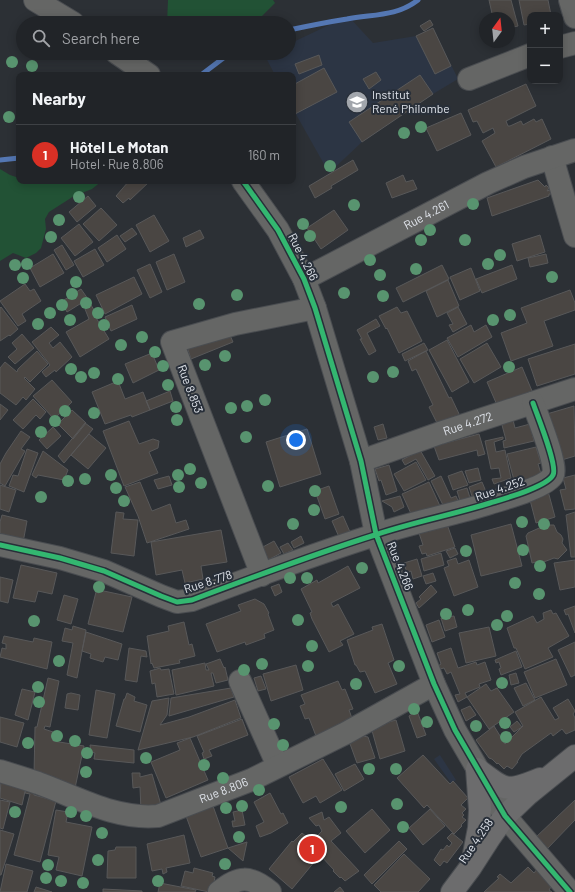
<!DOCTYPE html>
<html lang="en">
<head>
<meta charset="utf-8">
<style>
  :root { --surface:#212428; --page:#2d3034; --text:#f1f3f6; --muted:#a2a4a8; --line:#3e4145; --accent:#d93025 }
  body { margin:0; font-family:Barlow,sans-serif; background:var(--page); color:var(--text) }
  .controls { position:absolute; right:12px; top:12px; display:grid; overflow:hidden; border-radius:8px; box-shadow:0 2px 10px #0003 }
  .controls button { width:36px; height:36px; display:grid; place-items:center; padding:0; border:0; border-bottom:1px solid var(--line); background:var(--surface); color:var(--text); font:20px sans-serif }
  .compass { position:absolute; left:479px; top:12px; width:36px; height:36px; border-radius:50%; background:var(--surface); box-shadow:0 2px 10px #0003; rotate:15deg }
  .you { position:absolute; left:296px; top:440px; width:14px; height:14px; margin:-10px; border:3px solid #fff; border-radius:50%; background:#1a73e8; box-shadow:0 0 0 6px #1a73e833 }
  .badge { display:grid; place-items:center; width:26px; height:26px; border-radius:50%; background:var(--accent); color:#fff; font-size:13px; font-weight:700 }
  .pin { position:absolute; translate:-50% -50%; border:2px solid #fff; box-shadow:0 1px 4px #0006 }
  .list { margin:0; padding:0; list-style:none }
  h2 { display:flex; justify-content:space-between; align-items:center; height:52px; margin:0; padding:0 16px; font-size:17px }
  h2 small { font-size:13px; font-weight:400; color:var(--muted) }
  .list li { display:grid; grid-template-columns:26px 1fr auto; gap:12px; align-items:center; box-sizing:border-box; height:60px; padding:0 16px; border-top:1px solid var(--line) }
  .list b { display:block; font-size:15px; white-space:nowrap }
  .list p { margin:0; font-size:13px; white-space:nowrap; color:var(--muted) }
  .list em { font-size:13px; font-style:normal; color:var(--muted) }
  .icon { flex:none; width:22px; height:22px; fill:none; stroke:currentColor; stroke-width:2; stroke-linecap:round; stroke-linejoin:round }
  .map { position:relative; flex:none; width:575px; height:892px; overflow:hidden }
  .search { position:absolute; background:var(--surface); box-shadow:0 2px 10px #0003; left:16px; top:16px; width:280px; height:44px; display:flex; align-items:center; gap:10px; box-sizing:border-box; padding:0 14px; border-radius:22px; color:var(--muted); font-size:15px }
  .panel { position:absolute; background:var(--surface); box-shadow:0 2px 10px #0003; left:16px; top:72px; width:280px; height:112px; border-radius:8px }
  .map>svg:first-child { display:block }
  .built { fill:#2c3544 }
  .green { fill:#225235 }
  .lines { fill:none; stroke-linecap:round; stroke-linejoin:round }
  .stream { stroke:#5477b3; stroke-width:5 }
  .building { fill:#4a4643; stroke:#585859 }
  .minor-casing { stroke:#4a4d51; stroke-width:24 }
  .highway-casing { stroke:#4a4d51; stroke-width:24 }
  .minor { stroke:#656665; stroke-width:22 }
  .highway { stroke:#6c6c6d; stroke-width:22 }
  .cycleway-casing { stroke:#282f39; stroke-width:8 }
  .cycleway { stroke:#33b770; stroke-width:5 }
  .tree { fill:#58946f }
  .labels { text-anchor:middle; stroke-width:4; stroke-linejoin:round; paint-order:stroke }
  .poi-label { font-size:12px; fill:#e1e5ec; stroke:#282f39; text-anchor:start }
  .street-label { font-size:12px; fill:#e1e5ec; stroke:#282f39 }
</style>
</head>
<body>
<div class="map">
<svg width="575" height="892" viewBox="0 0 575 892">
  <rect width="100%" height="100%" fill="#2c3035"/>
  <!-- built -->
  <path class="built" d="M348,16l25,27 43,-7 17,-8 25,51 -25,15 -71,48 -33,31 -36,-64v-34h-18l-10,-19 5,-3h19v-9z
    M440,755l16,25 -5,3 -17,-24z"/>
  <!-- green -->
  <path class="green" d="M168,0h105l2,3 -20,20h-88z
    M0,169l10,6 9,3v3h14l14,3 6,-3h49l-10,8 -18,7 -25,16 -4,7 1,10 -5,19 -5,5 -10,5 -13,-5 -13,8z"/>
  <g class="lines">
    <!-- stream -->
    <path class="stream" d="M289,30c19,-4 39,-8 58,-11 26,-5 49,-2 71,-19
      M201,75l29,-22
      M0,160l19,-2"/>
  </g>
  <!-- building -->
  <path class="building" d="M489,0h22l7,26 -9,2v-10h-16z
    M519,0h29l3,15h-21v9l-6,1z
    M430,20l3,5 -9,6 -4,-5z
    M433,28l18,38 -16,8 -19,-38z
    M319,55l3,10 -23,9 -4,-10z
    M324,68l13,24 -42,22 -2,-5v-24z
    M376,72l5,8 -12,9 -6,-10z
    M420,75l13,19 -71,48 -13,-20z
    M526,84l10,22 -30,15 2,5h2l11,-5 2,4 11,-6 2,3 6,-3 9,20 -55,28 -14,-26 13,-8 -2,-5 -10,5 -6,-12 -4,1 -5,-12z
    M461,113l10,22 -34,16 -11,-23z
    M353,160l5,10 -27,16 1,2 -17,10 -6,-12z
    M403,175l3,7 7,-2 4,9 -25,9 -6,-15z
    M538,180l7,7 1,-2 3,3 -2,3 3,-1 1,4h-2v2l-57,20 -5,-18z
    M129,181h21l-20,19 -1,-2 -6,5 -7,-7z
    M88,196l8,10 -19,16 -8,-10z
    M101,208l16,17 -18,16 -16,-17z
    M334,210l14,20 -27,19 -14,-21z
    M154,215l15,26 -19,11 -14,-27z
    M79,224l14,18 -18,14 -14,-18z
    M132,228l5,6 -12,8 -5,-6z
    M200,230l4,8 -18,9 -3,-9z
    M117,235l9,14 -19,13 -9,-14z
    M540,235l5,17 -28,9 -5,-17z
    M62,245l12,20 -8,5 -12,-20z
    M95,249l9,16 -21,12 -9,-16z
    M53,254l11,19 -24,14 -10,-19z
    M174,254l11,28 -18,8 -11,-28z
    M546,254l2,9 -18,4 -2,-9z
    M150,264l12,28 -12,6 -13,-28z
    M442,265l7,14 -46,23 -7,-14z
    M512,265l5,14 -35,14 -6,-14z
    M471,268l9,23 -20,9 -10,-23z
    M134,277l8,17 -37,20 -9,-19z
    M448,280l11,26 -22,11 -11,-26z
    M25,284l5,7 4,-2 7,12 -19,13 4,7 -8,5 -18,-25z
    M81,289l7,10 -21,13 -6,-10z
    M570,290l5,13v7l-31,11 9,25 -42,15 -10,-28 26,-10 -6,-15z
    M91,305l6,10 -2,1 14,23 -29,18 -14,-25 23,-13 -4,-10z
    M132,305l5,14 -26,12 -6,-14z
    M1,307l17,22 -8,7 -1,-1 -9,6v-33z
    M397,307l4,6 6,-2 15,30 -23,12 -12,-25 -1,1 -7,-13z
    M458,307l9,17 -14,8 -4,-7 4,-1 -6,-11z
    M376,319l4,7 -13,7 9,18 -7,4 -9,-16h2l-5,-9z
    M471,325l3,7 12,-7 6,12 -34,20 -11,-19z
    M51,327l8,8 -10,8 4,5 7,-6 12,15 -16,15 -1,-2 -9,7 -4,-5 8,-7 -18,-23z
    M228,331l5,11 -42,17 -4,-12z
    M22,334l12,14 -19,16 -7,-7 9,-8 -5,-6z
    M447,340l22,42 -17,10 -23,-42z
    M424,343l4,7 -23,11 -3,-7z
    M487,343l14,24 -27,16 -14,-24z
    M575,344v30l-38,12 -9,-27z
    M37,351l11,13 -18,18 -5,-5 -1,1 11,11 -9,11 -3,-3 -7,8 -16,-12v-25l5,-6 12,10 1,-3z
    M426,351l23,47 2,-1 10,21 -23,7 -9,-18 4,-2 -17,-36 -4,2 -4,-10z
    M152,353l7,17 -26,13 -8,-19z
    M522,367l10,24 -35,14 -10,-23z
    M52,380l20,22 -18,17 -21,-23z
    M118,381l7,18 18,-7 7,18 -18,7 -1,-2 -26,9 -13,-32z
    M170,391l3,10 -23,9 -4,-9z
    M33,399l13,13 -6,7 -4,-4 -13,14 -10,-9z
    M0,404l8,6 -8,10z
    M574,406l1,50 -20,6 -15,-46z
    M72,410l14,13 -13,16 -15,-15z
    M513,420l2,8 15,-4 4,17 -30,7 -1,-7 3,-1 -4,-15z
    M129,421l10,23 14,-5 6,2 -1,7 -9,4 9,21 -34,13 -21,-55z
    M85,423l8,6 -29,34 -6,-7z
    M383,424l4,14 -9,2 -4,-13z
    M53,427l8,9 -14,13 -8,-9z
    M307,429l14,45 -41,13 -14,-45z
    M21,431l9,6 -9,12 4,2 -20,35 -5,-3v-19l6,-11z
    M89,434l17,14 -18,21 -17,-14z
    M479,434l6,20 -7,2 -1,-6 -38,10 -5,-14z
    M503,437v2l-9,3 2,10 9,-2 6,28 -17,6 -2,-5 9,-1 -2,-10 -8,1 -6,-28z
    M536,447l5,16 -3,1 4,13 -27,7 -8,-30z
    M27,449l11,4 -14,39 -15,-6 4,-11 5,1z
    M420,450l15,26 -7,4 -12,-21 -11,6 -3,-5z
    M43,451l25,19 -4,10 -26,-5 -2,3 -4,-3z
    M416,462l10,18 -22,11 -10,-17z
    M389,465l8,26 -11,4 -5,-15 -2,1 -4,-12z
    M478,468l3,12 -12,3 -4,-12z
    M462,471l6,14 -15,5 -5,-14z
    M575,475v34l-10,1 -5,-20 6,-1 -3,-11z
    M169,476l3,9 -14,4 -4,-9z
    M441,476l10,22 5,-2 3,7 -14,6 -14,-28z
    M140,482l12,29 18,-7 6,19 10,-3 3,9 -42,14 -9,-27 -13,-29z
    M429,482l11,24 -27,12 -11,-24z
    M482,482l5,12 -14,5 -4,-12z
    M0,485l16,5 -7,22 -9,-3z
    M329,486l10,28 -14,5 -10,-28z
    M467,488l4,13 -10,3 -4,-13z
    M548,491l7,26 -19,6 -7,-27z
    M400,496l4,11 -10,5 -2,-5 -10,-6z
    M116,512l8,1 -1,6 15,1 -4,36 -23,-3z
    M575,512v45h-4l-5,-42z
    M2,515l25,6 -5,27 -22,-5v-21z
    M343,516l7,16 -11,5 -7,-16z
    M447,524l8,23 -28,9 -1,-3 -4,1 -3,-8 4,-1 -4,-12z
    M511,524l11,42 -41,10 -10,-41z
    M546,525h8l3,7 4,3 2,4 -1,4 5,7 -9,9 -4,-1 -13,5 -1,-2 -8,2 -6,-27 2,-3z
    M221,530l6,32 -26,4 2,13 -18,4 -3,-13 -26,5 -5,-33z
    M301,536l3,7 -10,5 -3,-6z
    M274,541l7,12 -13,7 -7,-12z
    M288,543l5,7 -9,4 -4,-7z
    M455,548l3,6 -8,4 -4,-7z
    M441,553l3,12 -20,6 -3,-12z
    M456,558l2,6 11,-4 9,27 -24,9 -10,-28 5,-2 -2,-5z
    M417,559l5,17 -9,3 -2,-8 -4,2 -3,-10z
    M575,560v27l-15,3 -6,-27z
    M21,565l36,8 -5,21 -14,-3 -3,11 -22,-4z
    M348,566l12,22 -29,15 2,4 5,-3 16,30 -14,7 3,4 -14,7 -17,-33 -2,-6 2,-1 -11,-23 16,-9 1,3z
    M433,573l3,8 -10,3 -3,-8z
    M0,577l13,3 -5,23 -8,-2z
    M279,584l3,8 -7,4 -4,-9z
    M431,585l6,7 -18,16 -3,-5 5,-4 -2,-2z
    M99,590l33,7 -9,35 -35,-8 8,-32 3,1z
    M64,595l14,4 -7,25 -14,-4z
    M255,599l9,5 5,9 -1,1 6,16 -10,4 1,4 -19,7 -1,-3 -28,10 -11,-28 35,-13 -3,-6z
    M575,606v27l-7,-19 -2,1 -2,-5z
    M551,610l2,4 3,-1 13,23 -21,12 5,9 -28,12 -9,-21h-2l-7,-20 26,-12 4,7 7,-4 -1,-6z
    M454,616l3,11 -12,4 -4,-13z
    M439,620l6,17 -13,5 -6,-17z
    M184,622l5,23 3,-1 3,12 -16,4 1,3 -26,5 -2,-5 -1,1 -4,-28 22,-5 -1,-5z
    M382,624l12,36 -6,3 9,21 -22,9 -10,-22 -5,1 -4,-7h-1l-8,-25 26,-10 -1,-3z
    M73,626l13,4 -9,48 -10,-3 6,-32 -11,-2 3,-13 7,2z
    M489,627l7,29 -30,7 -7,-30z
    M86,632l36,12 -4,16 -13,-3 -2,5 -13,-4 1,-4 -9,-3z
    M4,636l29,6 1,-4 18,4 -5,27 -47,-12 2,-9 4,1v-5l-4,-1z
    M575,642v33l-4,2 -13,-27z
    M129,648l17,3 1,6 -6,-1 -4,26 -12,-2z
    M451,648l7,20 18,-6 1,3 8,-3 6,18 -12,4 1,3 -15,6 2,4 -9,5 -3,-7 5,-1 -9,-22 -4,2 -3,-6 -4,1 -2,-3 3,-2 -4,-11z
    M516,651l6,16 -21,8 -2,-6 2,-1 -2,-6 -3,1 -1,-3z
    M220,659l4,9 1,-1 3,13 -12,3 -3,-10h-2l3,13 -38,9 -4,-25 33,-7 1,7h3l-3,-6z
    M556,659l11,26 -32,13 -11,-26z
    M296,665l7,25 -32,11 -8,-27z
    M160,668l1,2 8,-1 5,25 -17,3 -2,-14 -3,1 -2,-13z
    M516,673l3,10 -8,2 -2,-10z
    M261,676l5,13 -8,2 -4,-13z
    M48,678l11,3 -9,46 -5,-1 -1,3 9,3v9l31,5 -9,42 -41,-12 1,-49h2z
    M338,681l4,9 3,-1 8,20 -4,1 4,11 -37,15 -7,-18 -4,1 -5,-13 5,-2 -4,-9z
    M526,683l9,17 -12,6 -9,-18z
    M486,684l5,7 6,-3 17,24 -25,17 -22,-32z
    M231,688l3,9 -65,19 2,-18z
    M22,689l13,3 -7,28 -13,-5z
    M96,690l19,4 -8,44 -18,-3z
    M71,693l9,2 -2,15 -13,-2 2,-14z
    M127,693l8,4 -1,4 13,4 -7,27 -24,-6 8,-27h1z
    M541,697l14,23 4,-2 -6,-10 15,-9 7,12 -2,3 2,4v12l-9,4 -4,-5 -9,7 -2,-3 -29,21 -5,8h1l-6,7 -5,-3 -3,3 -6,-6 -1,1 -5,-5 -3,-1 -13,-18 18,-14 11,18 18,-18 -8,-14z
    M169,698l-2,17 -7,10 29,-8 46,-17 6,18 -48,19 -55,13 14,-49z
    M470,706l6,9 -10,6 -5,-11z
    M417,711l9,24 -9,3 -8,-22z
    M0,717l24,6 -7,24 -17,-5z
    M242,719l6,16 -39,15 3,6 -8,3 -2,-6 2,-1 -7,-16z
    M396,720l9,31 -25,8 -9,-32z
    M517,721l5,6 -8,5 -4,-5z
    M363,736l5,1 7,21 -18,5 -8,-22z
    M190,738l18,42 -42,18 -15,-36 29,-12 -3,-7z
    M90,745l44,5v13l-40,-4 1,-6 -4,-1z
    M423,755l27,29 3,-3 15,17 -7,7 5,4 -4,4 2,2 -2,2 4,3 -5,5 1,1 -8,8 -27,-29 -3,3 -27,-30z
    M323,759l19,31 -22,13 -4,-7 -13,7 -14,-26z
    M355,764l9,15 -20,12 -9,-17z
    M132,773h8v4l12,-3 9,31 -20,6 -1,-24 -7,1z
    M1,779l25,8 -4,18 -22,-7z
    M27,787l8,2 -1,6 22,6 -16,61 -26,-7 16,-61 -5,-1z
    M270,793l11,21 2,-1 5,10 -17,10 -11,4 -4,-11 8,-4 -10,-20z
    M0,800l10,2 -7,27 -3,-1z
    M575,800v20l-29,30 -11,-12z
    M213,806l15,42 -27,9 -15,-41z
    M372,809l18,21 -25,23 -19,-22z
    M430,809l15,17 -22,19 -14,-17z
    M56,810l12,2 -2,10 26,5 -10,49 -26,-6 3,-13 -11,-2z
    M242,810l3,15 -12,2 -1,-6h3l-2,-9z
    M322,812l2,8 5,-3 12,16 -10,8 28,30 -14,10 -4,-4 -1,1 -7,-7 1,-1 -14,-15 -28,34 -23,-20 23,-28 1,1 9,-9 10,8 10,-10 -3,-6 -3,1 -7,-8z
    M0,830l14,4 -13,41h-1z
    M452,833l11,9 -16,21 -3,-2 -4,5 -6,-6 7,-11 2,1 4,-5 2,2 3,-4 -5,-5z
    M184,835l6,28 -24,5 1,4 -4,2 -1,-5 -10,2 -5,-27z
    M399,841l8,8 -35,35 -8,-9z
    M247,842l-4,19 -15,-13z
    M116,847h20v31h-29l1,-27 7,-1z
    M404,854l26,25 -12,13h-37l-7,-7z
    M6,864l27,7 -6,21h-27z
    M528,867l6,6 4,-5 15,16 -4,6 3,2h-68l15,-14 -2,-1 3,-3 11,9z
    M194,868l19,5 -1,3 3,1 -2,10 -3,-1 -1,6 -28,-6 4,-15 8,2z
    M160,883l36,7 -1,2h-37z
    M36,887l16,5h-18z
    M340,887l4,5h-10z
    M103,889l39,2v1h-39z"/>
  <g class="lines">
    <!-- minor casing -->
    <g class="minor-casing">
      <g id="minor">
        <path d="M35,0l38,23"/>
        <path d="M570,0l5,17"/>
        <path d="M560,47l15,-4"/>
        <path d="M117,53l32,22"/>
        <path d="M469,79l61,-24"/>
        <path d="M552,157l23,79"/>
        <path d="M243,181l35,49 26,49 11,29 46,153 15,73 58,150 21,46 50,86 65,76"/>
        <path id="s1" d="M304,279l184,-96 36,-16 51,-17"/>
        <path id="s2" d="M361,461l79,-28 135,-44"/>
        <path d="M0,545l60,13 44,13 57,25 16,6 15,-2c61,-23 122,-46 183,-65 38,-13 77,-20 115,-32 13,-4 57,-16 63,-28 5,-9 -16,-60 -20,-72"/>
        <path d="M262,575l-90,-233 63,-18 80,-16"/>
        <path d="M240,681l38,85"/>
        <path id="s3" d="M0,771c13,4 26,8 38,12 39,14 77,37 120,33l93,-36 95,-47 88,-49"/>
        <path d="M219,892c19,-16 31,-17 51,0"/>
      </g>
    </g>
    <!-- highway casing -->
    <g class="highway-casing">
      <path id="highway" d="M477,769c29,22 29,24 63,10
        M474,854l5,-26 1,-18 -3,-41
        M452,892l18,-24 20,-31 15,-21 22,-21 48,-39"/>
    </g>
    <!-- minor -->
    <use href="#minor" class="minor"/>
    <!-- highway -->
    <use href="#highway" class="highway"/>
    <!-- cycleway casing -->
    <g class="cycleway-casing">
      <path id="cycleway" d="M243,181l35,49 26,49 11,29 46,153 15,73 58,150 21,46 50,86 65,76
        M0,545l60,13 44,13 57,25 16,6 15,-2c61,-23 122,-46 183,-65 38,-13 77,-20 115,-32 13,-4 57,-16 63,-28 5,-9 -16,-60 -20,-72"/>
    </g>
    <!-- cycleway -->
    <use href="#cycleway" class="cycleway"/>
  </g>
  <!-- trees -->
  <g class="tree">
    <circle cx="12" cy="62" r="6"/>
    <circle cx="32" cy="66" r="6"/>
    <circle cx="9" cy="117" r="6"/>
    <circle cx="421" cy="127" r="6"/>
    <circle cx="404" cy="133" r="6"/>
    <circle cx="330" cy="166" r="6"/>
    <circle cx="79" cy="197" r="6"/>
    <circle cx="473" cy="204" r="6"/>
    <circle cx="354" cy="205" r="6"/>
    <circle cx="59" cy="220" r="6"/>
    <circle cx="303" cy="224" r="6"/>
    <circle cx="430" cy="230" r="6"/>
    <circle cx="310" cy="236" r="6"/>
    <circle cx="51" cy="237" r="6"/>
    <circle cx="421" cy="240" r="6"/>
    <circle cx="465" cy="240" r="6"/>
    <circle cx="500" cy="255" r="6"/>
    <circle cx="370" cy="260" r="6"/>
    <circle cx="27" cy="264" r="6"/>
    <circle cx="488" cy="264" r="6"/>
    <circle cx="15" cy="265" r="6"/>
    <circle cx="416" cy="269" r="6"/>
    <circle cx="380" cy="275" r="6"/>
    <circle cx="552" cy="277" r="6"/>
    <circle cx="23" cy="278" r="6"/>
    <circle cx="76" cy="282" r="6"/>
    <circle cx="344" cy="293" r="6"/>
    <circle cx="72" cy="294" r="6"/>
    <circle cx="237" cy="295" r="6"/>
    <circle cx="383" cy="296" r="6"/>
    <circle cx="86" cy="303" r="6"/>
    <circle cx="199" cy="304" r="6"/>
    <circle cx="62" cy="305" r="6"/>
    <circle cx="50" cy="313" r="6"/>
    <circle cx="98" cy="313" r="6"/>
    <circle cx="510" cy="315" r="6"/>
    <circle cx="70" cy="320" r="6"/>
    <circle cx="493" cy="320" r="6"/>
    <circle cx="38" cy="324" r="6"/>
    <circle cx="104" cy="325" r="6"/>
    <circle cx="142" cy="337" r="6"/>
    <circle cx="121" cy="345" r="6"/>
    <circle cx="155" cy="352" r="6"/>
    <circle cx="225" cy="356" r="6"/>
    <circle cx="205" cy="365" r="6"/>
    <circle cx="163" cy="366" r="6"/>
    <circle cx="509" cy="367" r="6"/>
    <circle cx="71" cy="369" r="6"/>
    <circle cx="393" cy="372" r="6"/>
    <circle cx="94" cy="373" r="6"/>
    <circle cx="81" cy="377" r="6"/>
    <circle cx="373" cy="377" r="6"/>
    <circle cx="118" cy="379" r="6"/>
    <circle cx="168" cy="385" r="6"/>
    <circle cx="265" cy="400" r="6"/>
    <circle cx="247" cy="406" r="6"/>
    <circle cx="176" cy="407" r="6"/>
    <circle cx="231" cy="408" r="6"/>
    <circle cx="65" cy="411" r="6"/>
    <circle cx="94" cy="413" r="6"/>
    <circle cx="177" cy="420" r="6"/>
    <circle cx="55" cy="421" r="6"/>
    <circle cx="41" cy="432" r="6"/>
    <circle cx="246" cy="437" r="6"/>
    <circle cx="190" cy="469" r="6"/>
    <circle cx="111" cy="475" r="6"/>
    <circle cx="178" cy="475" r="6"/>
    <circle cx="85" cy="479" r="6"/>
    <circle cx="68" cy="481" r="6"/>
    <circle cx="201" cy="483" r="6"/>
    <circle cx="268" cy="486" r="6"/>
    <circle cx="179" cy="487" r="6"/>
    <circle cx="116" cy="488" r="6"/>
    <circle cx="315" cy="491" r="6"/>
    <circle cx="41" cy="497" r="6"/>
    <circle cx="124" cy="501" r="6"/>
    <circle cx="314" cy="510" r="6"/>
    <circle cx="522" cy="522" r="6"/>
    <circle cx="293" cy="524" r="6"/>
    <circle cx="544" cy="524" r="6"/>
    <circle cx="523" cy="550" r="6"/>
    <circle cx="466" cy="551" r="6"/>
    <circle cx="540" cy="566" r="6"/>
    <circle cx="362" cy="568" r="6"/>
    <circle cx="290" cy="578" r="6"/>
    <circle cx="307" cy="578" r="6"/>
    <circle cx="515" cy="583" r="6"/>
    <circle cx="99" cy="587" r="6"/>
    <circle cx="539" cy="594" r="6"/>
    <circle cx="468" cy="610" r="6"/>
    <circle cx="446" cy="614" r="6"/>
    <circle cx="507" cy="616" r="6"/>
    <circle cx="298" cy="620" r="6"/>
    <circle cx="34" cy="621" r="6"/>
    <circle cx="497" cy="625" r="6"/>
    <circle cx="312" cy="646" r="6"/>
    <circle cx="59" cy="661" r="6"/>
    <circle cx="262" cy="664" r="6"/>
    <circle cx="308" cy="666" r="6"/>
    <circle cx="399" cy="666" r="6"/>
    <circle cx="244" cy="670" r="6"/>
    <circle cx="502" cy="683" r="6"/>
    <circle cx="356" cy="684" r="6"/>
    <circle cx="38" cy="687" r="6"/>
    <circle cx="39" cy="702" r="6"/>
    <circle cx="414" cy="709" r="6"/>
    <circle cx="427" cy="722" r="6"/>
    <circle cx="505" cy="723" r="6"/>
    <circle cx="274" cy="724" r="6"/>
    <circle cx="476" cy="726" r="6"/>
    <circle cx="57" cy="736" r="6"/>
    <circle cx="506" cy="737" r="6"/>
    <circle cx="75" cy="741" r="6"/>
    <circle cx="28" cy="743" r="6"/>
    <circle cx="283" cy="745" r="6"/>
    <circle cx="87" cy="753" r="6"/>
    <circle cx="146" cy="758" r="6"/>
    <circle cx="204" cy="765" r="6"/>
    <circle cx="369" cy="769" r="6"/>
    <circle cx="396" cy="769" r="6"/>
    <circle cx="86" cy="772" r="6"/>
    <circle cx="223" cy="778" r="6"/>
    <circle cx="259" cy="790" r="6"/>
    <circle cx="397" cy="804" r="6"/>
    <circle cx="242" cy="806" r="6"/>
    <circle cx="341" cy="807" r="6"/>
    <circle cx="226" cy="808" r="6"/>
    <circle cx="15" cy="812" r="6"/>
    <circle cx="71" cy="812" r="6"/>
    <circle cx="86" cy="816" r="6"/>
    <circle cx="403" cy="827" r="6"/>
    <circle cx="102" cy="833" r="6"/>
    <circle cx="239" cy="837" r="6"/>
    <circle cx="98" cy="860" r="6"/>
    <circle cx="225" cy="864" r="6"/>
    <circle cx="48" cy="865" r="6"/>
    <circle cx="46" cy="878" r="6"/>
    <circle cx="61" cy="881" r="6"/>
    <circle cx="158" cy="881" r="6"/>
    <circle cx="83" cy="883" r="6"/>
  </g>
  <!-- icons -->
  <defs>
    <g id="university-disc" transform="scale(1.15)"><circle r="9.5" fill="#a2a6ac" stroke="#282f39"/><path d="M0-5L7-2L0 1L-7-2ZM-4 1L0 2.5L4 1V4Q0 6-4 4Z" fill="#fff"/></g>
  </defs>
  <g fill-rule="evenodd">
    <use href="#university-disc" x="357" y="102"/>
  </g>
  <g class="labels">
    <!-- poi labels -->
    <g class="poi-label">
      <text x="372" y="99">Institut<tspan x="372" dy="14">René Philombe</tspan></text>
    </g>
    <!-- street labels -->
    <g class="street-label">
      <text dy="4" stroke="none"><textPath href="#s1" startOffset="138">Rue 4.261</textPath></text>
      <text transform="translate(303 257) rotate(63)" y="4">Rue 4.266</text>
      <text transform="translate(190 389) rotate(69)" y="4">Rue 8.853</text>
      <text dy="4" stroke="none"><textPath href="#s2" startOffset="113">Rue 4.272</textPath></text>
      <text transform="translate(500 489) rotate(-19)" y="4">Rue 4.252</text>
      <text transform="translate(400 566) rotate(68)" y="4">Rue 4.266</text>
      <text transform="translate(208 582) rotate(-18)" y="4">Rue 8.778</text>
      <text dy="4" stroke="none"><textPath href="#s3" startOffset="236">Rue 8.806</textPath></text>
      <text transform="translate(476 841) rotate(-56)" y="4">Rue 4.258</text>
    </g>
  </g>
</svg>
<div class="controls">
<button>+</button>
<button>−</button>
</div>
<svg class="compass" viewBox="-18 -18 36 36"><path d="M0-13l5 13h-10z" fill="#e53935"/><path d="M0 13l5-13h-10z" fill="#a2a4a8"/></svg>
<div class="you"></div>
<div class="pin badge" style="left:312px;top:849px">1</div>
<div class="search"><svg class="icon" aria-label="search" viewBox="0 0 24 24"><circle cx="10" cy="10" r="6"/><path d="M15 15l6 6"/></svg>Search here</div>
<section class="panel">
<h2>Nearby<small></small></h2>
<ul class="list">
<li><span class="badge">1</span><div><b>Hôtel Le Motan</b><p>Hotel · Rue 8.806</p></div><em>160 m</em></li>
</ul>
</section>
</div>
</body>
</html>
